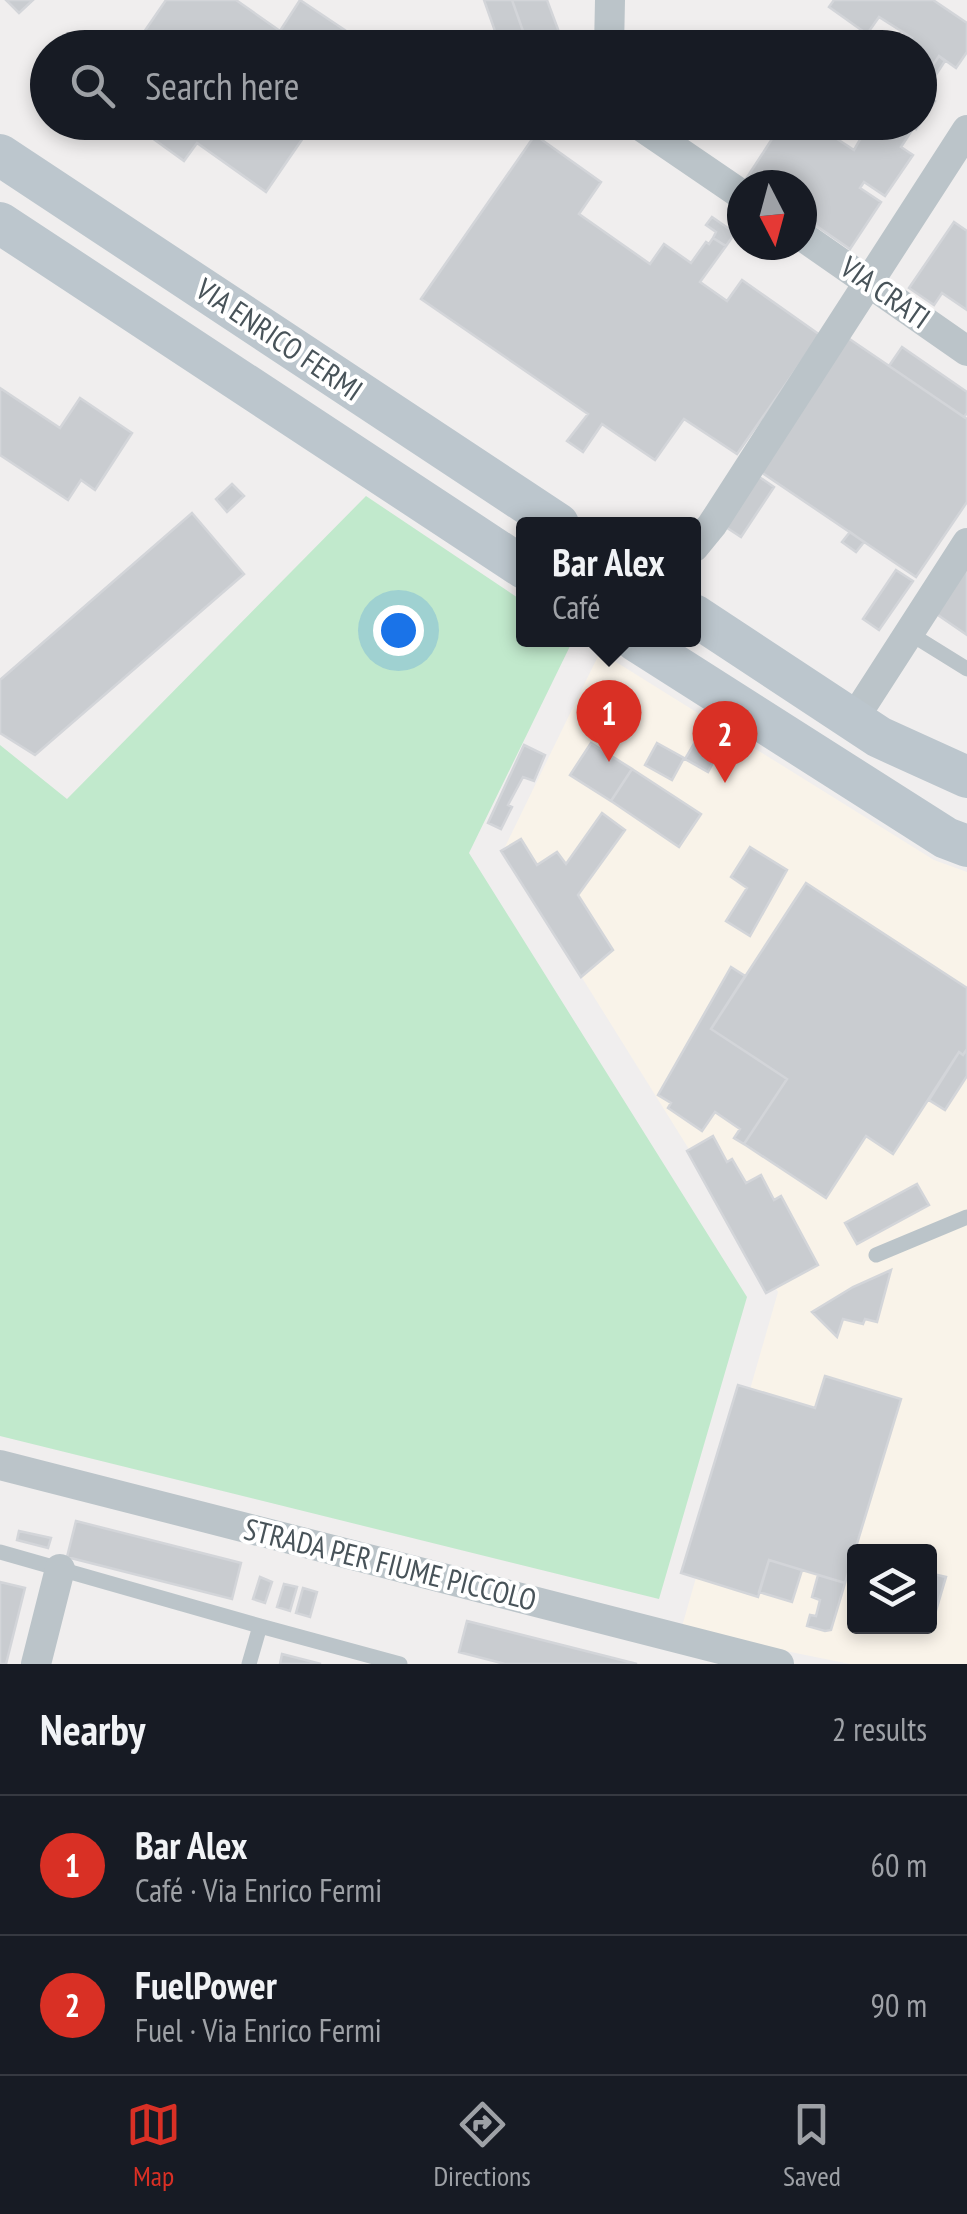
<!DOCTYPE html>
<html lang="en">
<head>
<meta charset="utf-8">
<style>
  :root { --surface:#171b24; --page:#242831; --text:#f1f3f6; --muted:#9ea1a6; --line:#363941; --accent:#d93025 }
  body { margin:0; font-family:"PT Sans Narrow",sans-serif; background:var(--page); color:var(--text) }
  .controls { position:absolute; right:30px; bottom:30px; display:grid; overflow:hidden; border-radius:10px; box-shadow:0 5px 15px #0003 }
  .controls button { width:90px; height:90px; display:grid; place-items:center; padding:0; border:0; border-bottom:2px solid var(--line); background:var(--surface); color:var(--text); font:50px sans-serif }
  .compass { position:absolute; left:727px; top:170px; width:90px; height:90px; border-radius:50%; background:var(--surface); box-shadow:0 5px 15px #0003; rotate:174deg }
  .you { position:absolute; left:398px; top:630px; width:35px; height:35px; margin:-25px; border:8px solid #fff; border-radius:50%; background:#1a73e8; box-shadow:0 0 0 15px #1a73e833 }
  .badge { display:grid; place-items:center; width:65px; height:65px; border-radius:50%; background:var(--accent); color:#fff; font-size:32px; font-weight:700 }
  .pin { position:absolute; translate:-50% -82px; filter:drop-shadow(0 2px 5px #0008) }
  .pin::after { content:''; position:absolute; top:52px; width:35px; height:30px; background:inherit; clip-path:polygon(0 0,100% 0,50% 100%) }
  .popup { position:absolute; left:516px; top:517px; width:185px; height:130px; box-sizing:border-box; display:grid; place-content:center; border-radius:10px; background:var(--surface); filter:drop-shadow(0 2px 8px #0005); font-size:32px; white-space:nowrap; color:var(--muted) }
  .popup b { font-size:38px; color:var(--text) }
  .popup::after { content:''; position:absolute; left:50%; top:100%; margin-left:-20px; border:20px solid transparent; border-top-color:var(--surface) }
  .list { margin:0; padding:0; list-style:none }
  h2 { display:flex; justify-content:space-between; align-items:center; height:130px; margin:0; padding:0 40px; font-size:42px }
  h2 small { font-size:32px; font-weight:400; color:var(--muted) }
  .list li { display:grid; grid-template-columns:65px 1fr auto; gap:30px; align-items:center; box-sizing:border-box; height:140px; padding:0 40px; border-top:2px solid var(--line) }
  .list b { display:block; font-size:38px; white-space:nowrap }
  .list p { margin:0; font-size:32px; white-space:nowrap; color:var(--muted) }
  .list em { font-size:32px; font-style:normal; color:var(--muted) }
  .icon { flex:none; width:55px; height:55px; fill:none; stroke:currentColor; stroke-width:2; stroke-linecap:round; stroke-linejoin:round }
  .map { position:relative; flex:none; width:967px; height:1664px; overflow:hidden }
  .search { position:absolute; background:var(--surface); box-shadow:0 5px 15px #0003; left:30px; right:30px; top:30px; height:110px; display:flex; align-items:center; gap:25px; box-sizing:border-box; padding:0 35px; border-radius:55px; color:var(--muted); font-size:38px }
  .sheet { height:410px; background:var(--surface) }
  nav { display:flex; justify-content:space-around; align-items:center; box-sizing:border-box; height:140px; border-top:2px solid var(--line); background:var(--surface); font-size:28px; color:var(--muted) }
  nav a { display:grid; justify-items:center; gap:5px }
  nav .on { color:var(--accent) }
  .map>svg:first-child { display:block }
  .commercial { fill:#f9f3e9; fill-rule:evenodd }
  .green { fill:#c1e9cc }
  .building { fill:#c9ccd0; stroke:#d3d5d9; stroke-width:2.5 }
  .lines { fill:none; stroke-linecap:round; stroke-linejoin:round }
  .lane { stroke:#bbc4c9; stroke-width:15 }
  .street { stroke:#bbc4c9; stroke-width:30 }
  .secondary { stroke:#bcc6cd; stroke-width:42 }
  .labels { text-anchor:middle; stroke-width:8; stroke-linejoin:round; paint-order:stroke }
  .street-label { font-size:30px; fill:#485359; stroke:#fff }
</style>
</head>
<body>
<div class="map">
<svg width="967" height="1664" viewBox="0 0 967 1664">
  <rect width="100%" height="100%" fill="#f0eeee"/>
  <!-- commercial -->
  <path class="commercial" d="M600,652l334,208 33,12v792h-117l-169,-34 97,-338 -275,-441zM854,1552h76v74h-76z"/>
  <!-- green -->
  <path class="green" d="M366,496l158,106v38h49l-104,213 278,444 -88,302 -659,-163v-691l67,54z"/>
  <!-- building -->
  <path class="building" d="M6,0h27l-14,13z
    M166,0h70l44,31 20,-31 67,45 -1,3h-233z
    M484,0h28l17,48h-28z
    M512,0h35l18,48h-36z
    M834,0h99l34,23v29l-11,16 -17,-12 -19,28v-36h-14l6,-10 -33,-21 -12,17 -38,-27z
    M939,56l6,5 -21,32 -4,-3v-6z
    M920,90l15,11 -19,28 -2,-2 -13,20 12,8 -28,41 -21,-14 -4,6 21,14 -31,47 -48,-33v-31h-47l-9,-6 37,-57h28l43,28 11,-19 -10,-9h65z
    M130,122h184l-48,70 -69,-49 -13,18z
    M535,135l66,47 -22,32 71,50 14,-20 27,19 15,-21 3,2 4,-6 13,8 -26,36 27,19 15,-21 78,55 -83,119 -53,-35 -29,41 -53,-36 -19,28 -16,-11 21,-27 -167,-115z
    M712,217l23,16 -9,13 -13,-8 3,-6 -10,-7z
    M954,222l13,9v79l-25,-17 -8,12 -25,-17z
    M848,338l119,81v83l-51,75 -158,-107z
    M902,347l65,45v21l-3,4 -75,-51z
    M0,388l60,40 20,-30 52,35 -37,57 -14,-10 -13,20 -68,-45z
    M755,474l19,13 -33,50 -20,-13z
    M232,484l12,12 -17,16 -11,-13z
    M192,513l52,61 -209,181 -35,-22v-53z
    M850,532l14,10 -8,10 -14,-10z
    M967,560v75l-35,-24z
    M896,570l17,11 -34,49 -16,-11z
    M698,737l22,13 -12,22 -23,-13z
    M591,743l41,26 -21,32 -41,-26z
    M657,743l27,15 -12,22 -27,-15z
    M524,745l21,10 -11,26 -11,-4 -15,28 4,2 -11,22 -13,-6z
    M632,769l69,45 -22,33 -68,-46z
    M602,813l23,17 -47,65 35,55 -32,27 -80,-126 20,-12 16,26 20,-13 9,12z
    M750,847l37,23 -37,66 -24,-15 21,-33 -16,-11z
    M806,883l161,105v61l-4,6 -4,-3 -66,102 -27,-18 -40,62 -82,-54 43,-65 -76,-50z
    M731,967l14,9 -34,53 76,50 -43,65 -10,-6 6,-9 -25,-17 -13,19 -34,-23 3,-5 -13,-8z
    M967,1049v27l-22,34 -16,-10 30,-48 4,3z
    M713,1136l14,26 5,-3 14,24 15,-8 13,25 7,-4 37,69 -52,28 -79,-142z
    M917,1184l12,21 -72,39 -12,-21z
    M891,1270l-14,52 -12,-3 -2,5 -20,-5 -6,18 -25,-25 41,-25z
    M825,1376l76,23 -56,184 -76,-23 -11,37 -77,-24 57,-188 77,23z
    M76,1521l165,42 -9,36 -165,-42z
    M19,1531l32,7 -3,10 -31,-8z
    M769,1560l33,10 -10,32 -33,-10z
    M933,1574l13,3 -11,37 -5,-2v-26z
    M818,1575l27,8 -14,47 -6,1 -18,-5 3,-11 6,1 4,-16 -8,-3z
    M260,1577l12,5 -7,21 -12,-4z
    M0,1582l25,6 -19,76h-6z
    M284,1584l13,3 -7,24 -13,-4z
    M303,1588l14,4 -7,25 -14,-4z
    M467,1621l170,43h-132l-46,-12z
    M282,1654l39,10h-41z"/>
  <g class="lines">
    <!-- lane -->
    <path class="lane" d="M909,633l58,36
      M876,1255l91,-38
      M0,1552l260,74 140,38
      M249,1664l11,-38"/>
    <!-- street -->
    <path class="street" d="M609,48l1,-48
      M635,122l107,73
      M802,236l165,115
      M694,547l18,-22 255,-395
      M853,720l114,-177
      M0,1465l779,199
      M36,1664l24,-95"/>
    <!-- secondary -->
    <path class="secondary" d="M0,155l558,369
      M0,223l524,345
      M694,615l185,122 88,40
      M635,640l311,198 21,8"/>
  </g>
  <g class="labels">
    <!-- street labels -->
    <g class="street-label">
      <text transform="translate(885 293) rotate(35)" y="10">VIA CRATI</text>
      <text transform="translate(279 340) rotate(34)" y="10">VIA ENRICO FERMI</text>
      <text transform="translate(390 1565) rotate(14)" y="10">STRADA PER FIUME PICCOLO</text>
    </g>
  </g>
</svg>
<div class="controls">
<button><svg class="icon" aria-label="layers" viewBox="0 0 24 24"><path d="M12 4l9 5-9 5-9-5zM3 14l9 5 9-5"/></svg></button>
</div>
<svg class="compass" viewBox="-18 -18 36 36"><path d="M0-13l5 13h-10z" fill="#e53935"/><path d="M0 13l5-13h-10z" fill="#9ea1a6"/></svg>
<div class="you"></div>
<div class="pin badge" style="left:609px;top:762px">1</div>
<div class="popup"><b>Bar Alex</b>Café</div>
<div class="pin badge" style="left:725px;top:783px">2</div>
<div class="search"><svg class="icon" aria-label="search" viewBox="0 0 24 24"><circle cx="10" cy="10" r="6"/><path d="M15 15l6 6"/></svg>Search here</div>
</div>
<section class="sheet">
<h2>Nearby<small>2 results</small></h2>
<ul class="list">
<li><span class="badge">1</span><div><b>Bar Alex</b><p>Café · Via Enrico Fermi</p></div><em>60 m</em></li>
<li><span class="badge">2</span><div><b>FuelPower</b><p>Fuel · Via Enrico Fermi</p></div><em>90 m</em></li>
</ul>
</section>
<nav>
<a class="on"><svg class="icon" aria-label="map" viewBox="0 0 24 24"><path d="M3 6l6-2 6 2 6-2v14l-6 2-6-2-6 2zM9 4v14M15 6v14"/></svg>Map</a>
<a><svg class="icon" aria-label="directions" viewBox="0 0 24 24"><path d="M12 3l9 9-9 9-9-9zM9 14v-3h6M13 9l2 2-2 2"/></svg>Directions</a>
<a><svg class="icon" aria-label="saved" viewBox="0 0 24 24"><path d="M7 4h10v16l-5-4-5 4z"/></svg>Saved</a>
</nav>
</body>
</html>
